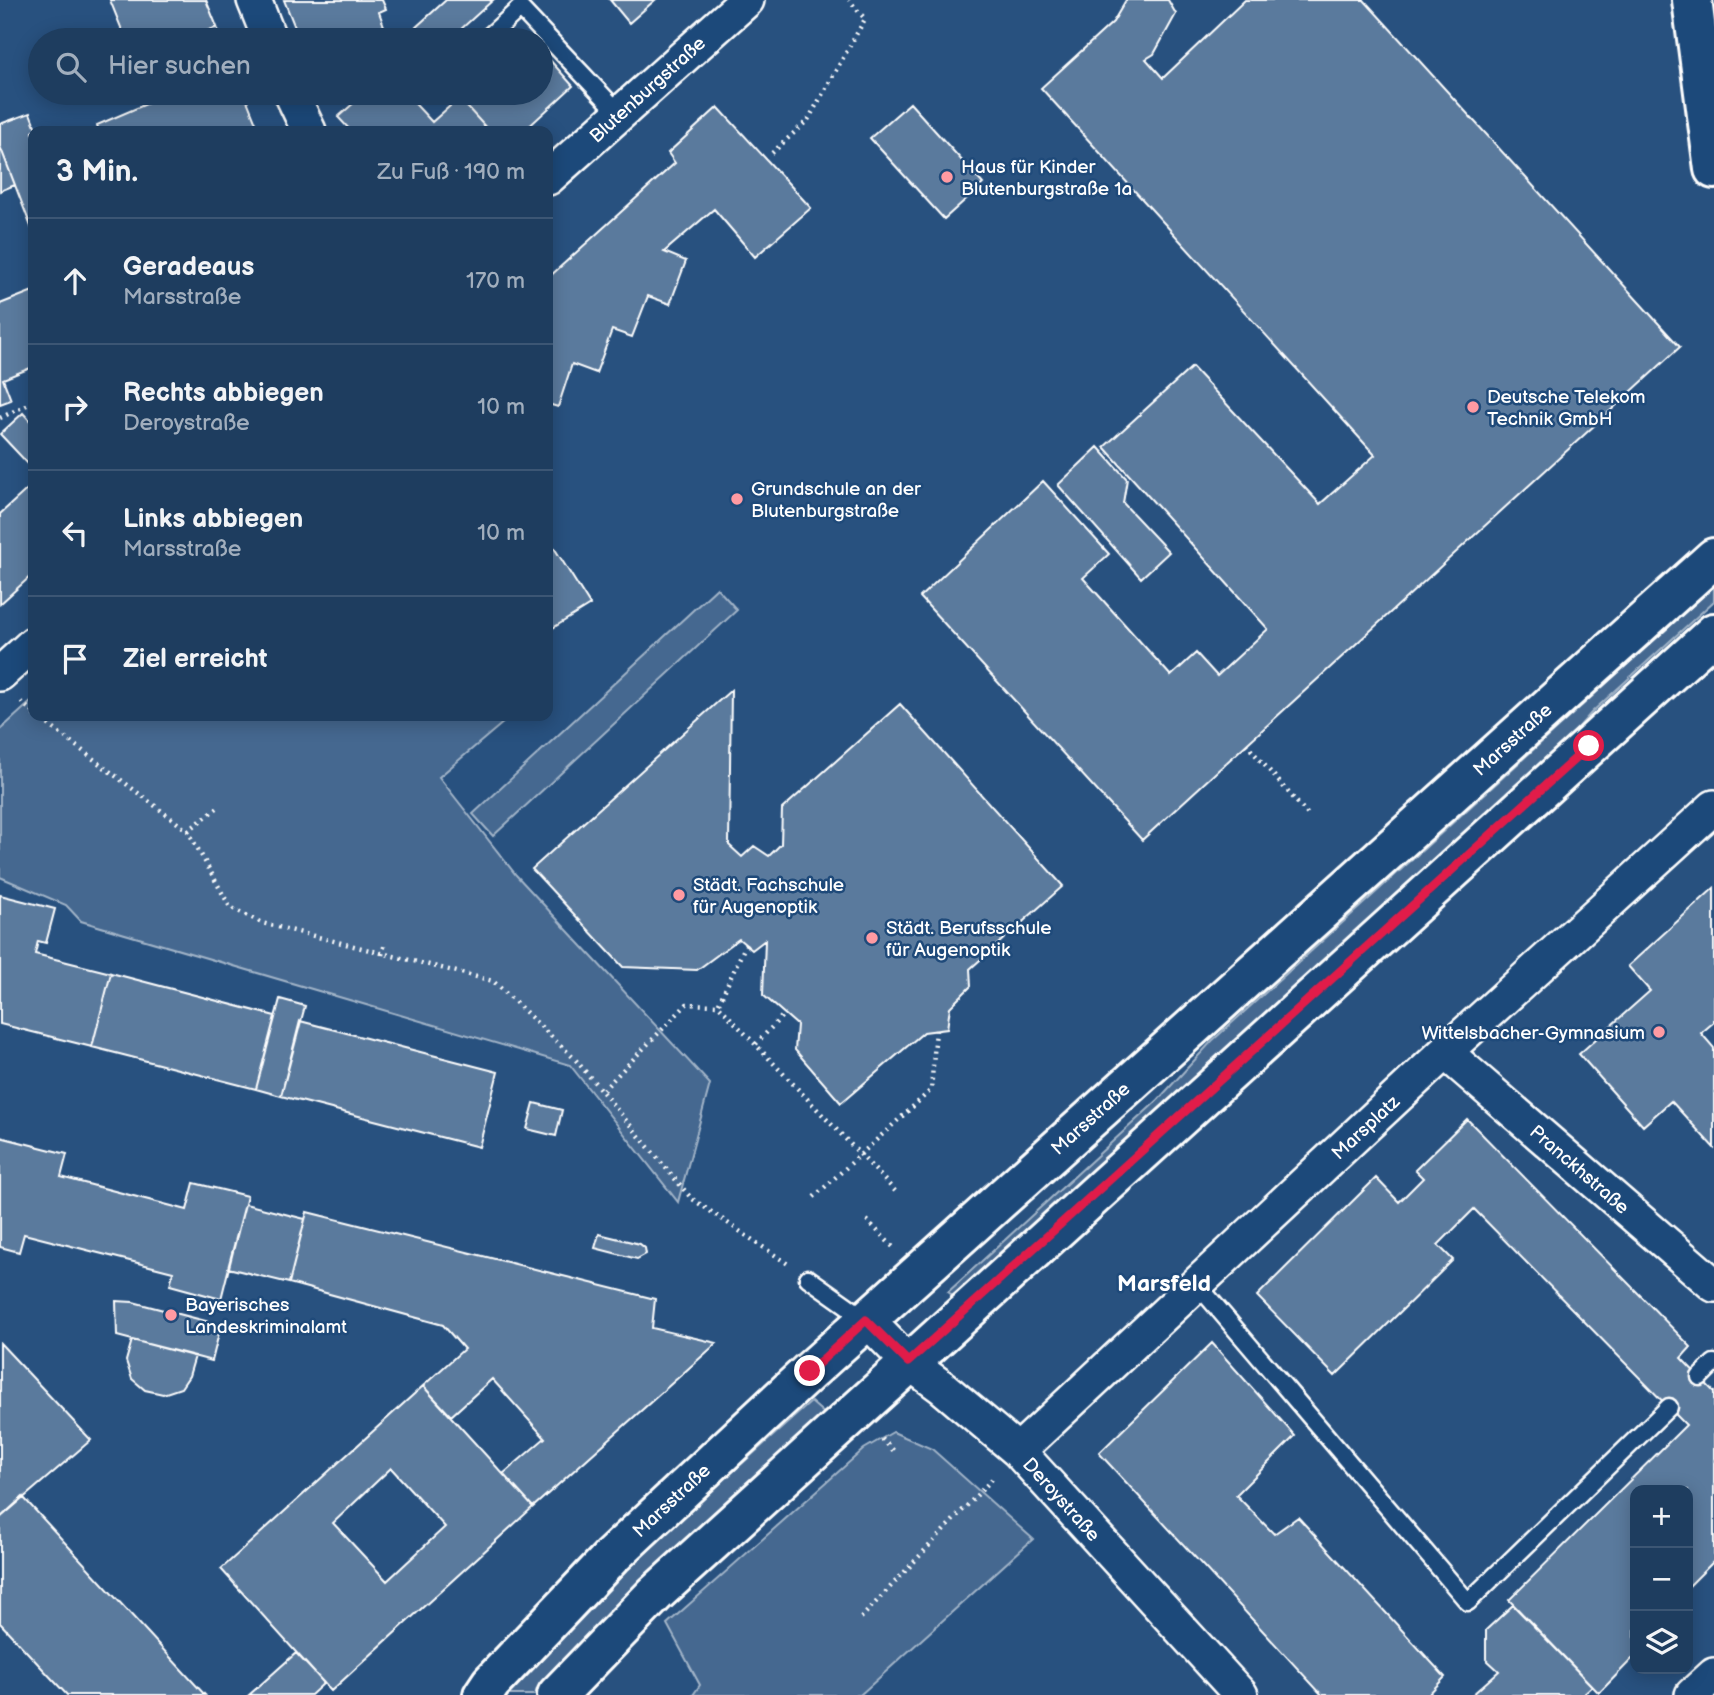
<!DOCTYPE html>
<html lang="de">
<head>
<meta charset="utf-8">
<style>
  :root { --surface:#1e3d5f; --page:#264465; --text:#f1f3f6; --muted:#a1aebd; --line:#3c5674 }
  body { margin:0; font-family:"Balsamiq Sans",sans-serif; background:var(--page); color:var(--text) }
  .controls { position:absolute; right:21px; bottom:21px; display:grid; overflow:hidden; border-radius:14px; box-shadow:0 4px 18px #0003 }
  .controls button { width:63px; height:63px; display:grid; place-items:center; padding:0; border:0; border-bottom:2px solid var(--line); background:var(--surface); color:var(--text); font:35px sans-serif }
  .stop { position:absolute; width:21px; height:21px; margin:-16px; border:5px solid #e11d48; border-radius:50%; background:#fff }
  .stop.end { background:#e11d48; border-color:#fff; box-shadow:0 2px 7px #0008 }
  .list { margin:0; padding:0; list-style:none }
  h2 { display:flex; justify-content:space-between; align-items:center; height:91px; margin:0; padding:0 28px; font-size:30px }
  h2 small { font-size:23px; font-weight:400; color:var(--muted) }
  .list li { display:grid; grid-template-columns:46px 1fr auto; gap:21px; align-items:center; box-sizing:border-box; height:126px; padding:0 28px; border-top:2px solid var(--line) }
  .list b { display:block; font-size:26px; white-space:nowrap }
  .list p { margin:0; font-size:23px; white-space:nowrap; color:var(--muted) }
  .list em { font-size:23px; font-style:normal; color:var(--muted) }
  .icon { flex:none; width:38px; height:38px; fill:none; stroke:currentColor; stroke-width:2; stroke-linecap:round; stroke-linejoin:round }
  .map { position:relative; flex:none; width:1714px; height:1695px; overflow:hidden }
  .search { position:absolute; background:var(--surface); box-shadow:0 4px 18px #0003; left:28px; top:28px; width:525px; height:77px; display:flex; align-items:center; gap:18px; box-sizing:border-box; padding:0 24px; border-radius:38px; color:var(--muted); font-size:26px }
  .panel { position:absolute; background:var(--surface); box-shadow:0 4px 18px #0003; left:28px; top:126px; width:525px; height:595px; border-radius:14px }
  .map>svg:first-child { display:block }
  .green { fill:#446890; stroke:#a2b4c8; stroke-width:2 }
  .building { fill:#5a7a9d; stroke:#fff; stroke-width:2; fill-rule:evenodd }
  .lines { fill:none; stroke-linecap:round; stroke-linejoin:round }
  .service-casing { stroke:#fff; stroke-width:21 }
  .minor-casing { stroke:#fff; stroke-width:38 }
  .tertiary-casing { stroke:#fff; stroke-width:44 }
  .secondary-casing { stroke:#fff; stroke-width:44 }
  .path { stroke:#fff; stroke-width:4.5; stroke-dasharray:2 5; stroke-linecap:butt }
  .service { stroke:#1f4a7a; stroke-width:16 }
  .minor { stroke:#1f4a7a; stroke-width:33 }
  .tertiary { stroke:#1f4a7a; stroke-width:38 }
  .secondary { stroke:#1f4a7a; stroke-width:38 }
  .route { stroke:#e11d48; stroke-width:9 }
  .poi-dot { fill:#ff9aa2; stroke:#1f4a7a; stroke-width:2.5 }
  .labels { text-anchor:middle; stroke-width:5; stroke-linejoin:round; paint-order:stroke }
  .street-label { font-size:19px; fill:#fff; stroke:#1f4a7a }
  .poi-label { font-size:19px; fill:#fff; stroke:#1f4a7a; text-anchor:start }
  .quarter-label { font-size:23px; font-weight:bold; fill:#fff; stroke:#1f4a7a }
</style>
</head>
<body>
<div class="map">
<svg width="1714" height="1695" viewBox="0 0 1714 1695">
  <rect width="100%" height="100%" fill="#28517f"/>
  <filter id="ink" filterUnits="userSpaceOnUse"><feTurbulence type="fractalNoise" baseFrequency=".0143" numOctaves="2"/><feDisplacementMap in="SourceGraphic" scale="14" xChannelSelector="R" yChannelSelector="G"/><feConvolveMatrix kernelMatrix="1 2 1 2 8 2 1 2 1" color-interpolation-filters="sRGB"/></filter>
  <g filter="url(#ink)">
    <!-- green -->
    <path class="green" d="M1714,586v15l-122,111 -44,50 -592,536 -8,-6 210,-192 54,-59z
      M717,588l20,22 -244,226 -20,-22z
      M33,700v16h478l-72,61 77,98 194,209 -32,118 -108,-137 -489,-144 -15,-16 -66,-28v-147z
      M811,1402l15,13 -194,175 -98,105h-27l109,-119z
      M893,1432l39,17 101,90 -173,156h-167l7,-10 -33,-61 197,-175z"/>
    <!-- building -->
    <path class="building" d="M110,0h96l11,27 -32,13h-59z
      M284,0h98l4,9 -7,3 5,14 -19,6 3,8h-68z
      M446,0h47l-44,40h-42l-3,-2z
      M610,0h45l-26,23z
      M1126,0h42l8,14 -22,40 -8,5 17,19 82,-78h119l316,347 -538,493 -222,-243 123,-116 66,73 -26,24 88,98 25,-23 21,23 51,-47 -164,-182 88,-80 128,137 55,-49 -334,-367 72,-66z
      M217,27l5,13h-37z
      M541,50l32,36 -49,45h-35l-30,-33 5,-5h77z
      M147,93h97l12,30 -21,8h-136l-2,-6 54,-23z
      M365,93h40l27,29 27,-24 30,33h-138l-13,-14z
      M910,103l73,81 -39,35 -74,-81z
      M718,107l93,101 -56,49 -41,-48 -50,43 22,9 -16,43 -22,-8 -16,41 -20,-7 -16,43 -24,-9 -14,43 -10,-3v-126l127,-115 -7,-10z
      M30,113l7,18h-4v101l-33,-86v-22z
      M0,146l15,39 -15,6z
      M33,291v76l-30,12 8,21 -11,4v-100z
      M23,413l10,11 -1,44 -32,-34z
      M1098,447l29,32 -4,24 46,49 -28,26 -83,-93z
      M33,484v90l-33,30v-90z
      M548,538l42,67 -42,26z
      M731,690l-2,155 13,12 12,-11 15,10 12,-12 1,-35 118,-105 163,182 -93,83 1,17 -21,21 -3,22 -23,3 -83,71 -46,-53 2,-25 -34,-30 2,-55 -13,10 -13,-11 -42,31 -74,-3 -91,-98z
      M1714,888v134l-13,11 13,15v100l-43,-47 -28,25 -64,-72 71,-63 -22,-25z
      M0,895l55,14 -9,34 -8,-2 -3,13 76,19 -19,74 -92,-23z
      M111,973l164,43 -19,73 -164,-42z
      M280,999l25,7 -24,90 -25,-7z
      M300,1021l198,51 -19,75 -198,-51z
      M534,1103l28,7 -6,26 -29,-7z
      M1467,1119l224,228 -10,11 33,34v169l-26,26v-97h-53v166l-36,37 -90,-93 177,-175 -212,-216 -36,36 15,15 -118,116 -78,-80 119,-118 23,24 24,-24 -8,-8z
      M0,1137l67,17 -6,23 126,33 7,-27 53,13 -26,103 -51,-14 3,-13 -149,-38 -5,18 -19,-5z
      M245,1204l60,15 -16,64 -61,-15z
      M307,1212l348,87 -3,29 65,15 -184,164 -30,-33 42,-36 -53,-59 -41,37 -28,-30 41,-37 -21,-24 -154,-42z
      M599,1234l41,10 5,4 1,6 -9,5 -42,-11z
      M116,1301l17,1 88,23 -9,36 -95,-25z
      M132,1340l63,16 -6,20 -8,12 -18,6 -18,-4 -13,-11 -6,-18z
      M0,1343l91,97 -91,78z
      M1212,1343l83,93 -59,59 38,39 24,-17 147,160 -17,18h-106l-223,-242z
      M423,1386l110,121 -202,184 -110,-122zM391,1468l54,59 -58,54 -54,-58z
      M23,1497l182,198h-138l-67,-72v-105z
      M1513,1605l79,81 -10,9h-110l27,-24 -13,-12v-29z
      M296,1653l28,30 -13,12h-62z"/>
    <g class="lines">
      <!-- service casing -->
      <g class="service-casing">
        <path id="service" d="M485,40l35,-32 100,106
          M808,1278l58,41
          M1197,1284l271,318 201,-195
          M1700,1377l14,-14"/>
      </g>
      <!-- minor casing -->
      <g class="minor-casing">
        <path id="minor" d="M254,0l16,40
          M291,93l18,38
          M548,178l199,-178
          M0,674l33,-30
          M1445,1052l269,233
          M866,1319l42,43 34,25 76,64 223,244
          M1018,1451l427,-399 269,-245
          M1692,1695l22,-20"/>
      </g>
      <!-- tertiary casing -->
      <g class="tertiary-casing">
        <path id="tertiary" d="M1692,0l22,169"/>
      </g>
      <!-- secondary casing -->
      <g class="secondary-casing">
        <path id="secondary" d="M483,1695l8,-12 121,-127 198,-185 904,-813
          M557,1695l98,-101 1059,-961"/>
      </g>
      <!-- path -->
      <path class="path" d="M772,153l36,-33 57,-101 -16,-19
        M0,418l33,-16
        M21,702l12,10
        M37,716l151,115 42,76 32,16 231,58 82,78 116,139 97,66
        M1246,744l64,73
        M188,831l30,-24
        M746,944l-28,61 178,187
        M382,955l3,-12
        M756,1044l28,-30
        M603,1090l84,-86 31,1
        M814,1197l117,-107 5,-60
        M867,1220l26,27
        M882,1439l14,14
        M861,1618l134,-142"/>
      <!-- service -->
      <use href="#service" class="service"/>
      <!-- minor -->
      <use href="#minor" class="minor"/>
      <!-- tertiary -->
      <use href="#tertiary" class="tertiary"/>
      <!-- secondary -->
      <use href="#secondary" class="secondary"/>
    </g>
  </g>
  <g class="lines" filter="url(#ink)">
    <!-- route -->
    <path class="route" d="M810,1371l56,-51 42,42 681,-616"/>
  </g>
  <!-- markers -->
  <g class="poi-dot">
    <circle cx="947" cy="177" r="7"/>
    <circle cx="1473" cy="407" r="7"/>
    <circle cx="737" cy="499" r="7"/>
    <circle cx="679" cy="895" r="7"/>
    <circle cx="872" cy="938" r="7"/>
    <circle cx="1659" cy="1032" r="7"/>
    <circle cx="171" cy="1315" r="7"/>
  </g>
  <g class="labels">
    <!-- street labels -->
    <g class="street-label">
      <text transform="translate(647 89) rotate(-42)" y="7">Blutenburgstraße</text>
      <text transform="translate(1512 739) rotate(-42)" y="7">Marsstraße</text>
      <text transform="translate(1090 1118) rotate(-42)" y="7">Marsstraße</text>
      <text transform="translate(1365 1127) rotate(-43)" y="7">Marsplatz</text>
      <text transform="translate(1580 1169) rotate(41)" y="7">Pranckhstraße</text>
      <text transform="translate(1062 1499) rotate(48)" y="7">Deroystraße</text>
      <text transform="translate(671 1500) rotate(-43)" y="7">Marsstraße</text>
    </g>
    <!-- poi labels -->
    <g class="poi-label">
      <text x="961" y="173">Haus für Kinder<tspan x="961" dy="22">Blutenburgstraße 1a</tspan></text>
      <text x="1487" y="403">Deutsche Telekom<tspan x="1487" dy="22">Technik GmbH</tspan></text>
      <text x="751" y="495">Grundschule an der<tspan x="751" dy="22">Blutenburgstraße</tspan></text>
      <text x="693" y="891">Städt. Fachschule<tspan x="693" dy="22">für Augenoptik</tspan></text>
      <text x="886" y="934">Städt. Berufsschule<tspan x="886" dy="22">für Augenoptik</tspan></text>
      <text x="1645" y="1039" text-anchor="end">Wittelsbacher-Gymnasium</text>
      <text x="185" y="1311">Bayerisches<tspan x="185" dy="22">Landeskriminalamt</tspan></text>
    </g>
    <!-- quarter labels -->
    <g class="quarter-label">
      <text x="1164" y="1291">Marsfeld</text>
    </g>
  </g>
</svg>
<div class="controls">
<button>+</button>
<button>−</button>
<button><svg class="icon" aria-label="layers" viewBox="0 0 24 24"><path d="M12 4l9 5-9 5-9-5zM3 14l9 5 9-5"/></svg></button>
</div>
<div class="stop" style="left:1589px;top:746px"></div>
<div class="stop end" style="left:810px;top:1371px"></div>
<div class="search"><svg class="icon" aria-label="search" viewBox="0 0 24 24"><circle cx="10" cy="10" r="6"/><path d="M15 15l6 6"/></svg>Hier suchen</div>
<section class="panel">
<h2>3 Min.<small>Zu Fuß · 190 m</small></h2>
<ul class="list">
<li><svg class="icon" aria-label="ahead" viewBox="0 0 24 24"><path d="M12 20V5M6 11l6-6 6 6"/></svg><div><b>Geradeaus</b><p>Marsstraße</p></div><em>170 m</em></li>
<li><svg class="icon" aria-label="right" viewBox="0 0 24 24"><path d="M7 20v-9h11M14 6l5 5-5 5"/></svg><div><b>Rechts abbiegen</b><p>Deroystraße</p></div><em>10 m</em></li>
<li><svg class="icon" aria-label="left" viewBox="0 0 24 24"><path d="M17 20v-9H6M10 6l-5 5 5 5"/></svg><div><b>Links abbiegen</b><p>Marsstraße</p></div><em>10 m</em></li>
<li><svg class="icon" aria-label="arrive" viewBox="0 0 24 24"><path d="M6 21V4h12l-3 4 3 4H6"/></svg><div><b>Ziel erreicht</b></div></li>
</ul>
</section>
</div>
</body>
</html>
